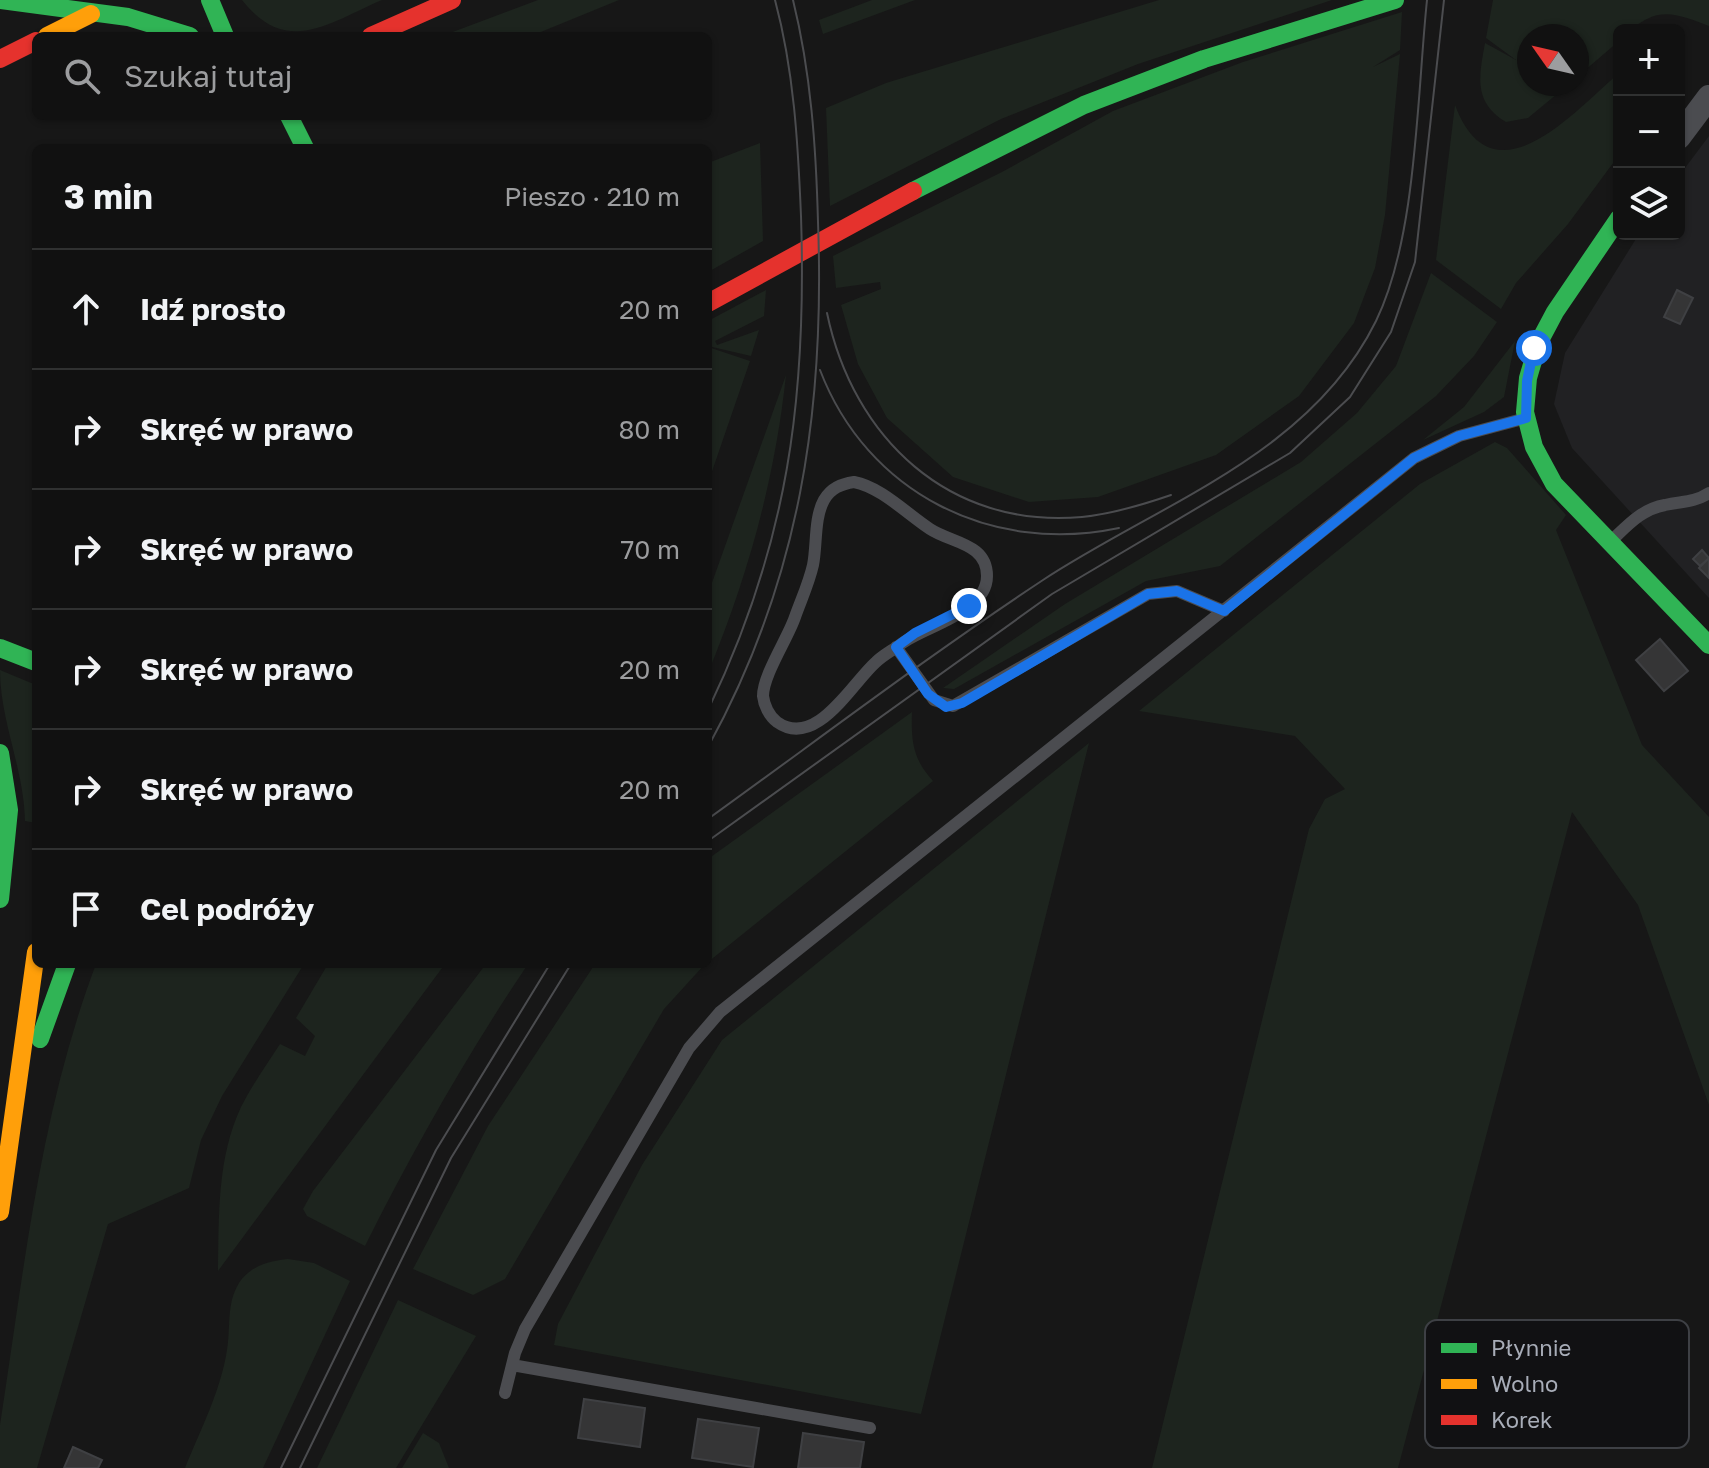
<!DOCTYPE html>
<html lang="pl">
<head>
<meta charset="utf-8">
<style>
  :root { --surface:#111; --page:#1a1a1a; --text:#f1f3f6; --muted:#9c9d9f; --line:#303131 }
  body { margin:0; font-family:"Golos Text",sans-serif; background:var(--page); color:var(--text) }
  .controls { position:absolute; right:24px; top:24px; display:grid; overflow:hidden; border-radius:12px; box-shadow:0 2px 6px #0004 }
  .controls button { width:72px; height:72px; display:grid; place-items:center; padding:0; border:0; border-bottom:2px solid var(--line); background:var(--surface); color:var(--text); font:40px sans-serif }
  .compass { position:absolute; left:1517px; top:24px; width:72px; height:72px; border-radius:50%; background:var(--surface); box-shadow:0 2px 6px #0004; rotate:304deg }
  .stop { position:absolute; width:24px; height:24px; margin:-18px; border:6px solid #1a73e8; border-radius:50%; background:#fff }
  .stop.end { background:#1a73e8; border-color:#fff; box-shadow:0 2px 8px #0008 }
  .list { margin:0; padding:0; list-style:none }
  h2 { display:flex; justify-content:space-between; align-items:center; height:104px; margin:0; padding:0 32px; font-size:34px }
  h2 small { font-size:26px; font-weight:400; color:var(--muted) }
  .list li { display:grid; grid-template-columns:52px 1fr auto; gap:24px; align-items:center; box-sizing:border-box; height:120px; padding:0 32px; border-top:2px solid var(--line) }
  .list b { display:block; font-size:30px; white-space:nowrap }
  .list em { font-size:26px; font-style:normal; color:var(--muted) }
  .icon { flex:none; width:44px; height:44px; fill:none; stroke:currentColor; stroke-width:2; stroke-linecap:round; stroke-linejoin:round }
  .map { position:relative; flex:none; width:1709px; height:1468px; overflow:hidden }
  .search { position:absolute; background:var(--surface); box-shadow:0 2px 6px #0004; left:32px; top:32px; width:680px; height:88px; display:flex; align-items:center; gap:20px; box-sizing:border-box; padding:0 28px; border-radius:12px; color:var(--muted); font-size:30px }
  .panel { position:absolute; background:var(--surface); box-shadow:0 2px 6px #0004; left:32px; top:144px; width:680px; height:824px; border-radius:12px }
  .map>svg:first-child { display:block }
  .built { fill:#212123 }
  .green { fill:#1d241e }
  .building { fill:#353536; stroke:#3f4043; stroke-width:2 }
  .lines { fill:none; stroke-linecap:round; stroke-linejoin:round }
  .lane { stroke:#4b4c50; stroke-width:12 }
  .street { stroke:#4b4c50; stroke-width:24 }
  .fast { stroke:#30b455; stroke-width:18 }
  .slow { stroke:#ff9f0a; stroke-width:18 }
  .jam { stroke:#e5322d; stroke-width:18 }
  .tram { stroke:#4b4c4f; stroke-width:2 }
  .route { stroke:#1a73e8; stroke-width:10 }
  .key { fill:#111113; stroke:#3e4045; stroke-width:2 }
  .key-label { font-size:22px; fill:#a8adb8 }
</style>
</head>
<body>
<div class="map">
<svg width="1709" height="1468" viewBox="0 0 1709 1468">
  <rect width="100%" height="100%" fill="#171717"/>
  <!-- built -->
  <path class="built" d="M1709,136v462l-137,-150 -18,-44 11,-51 74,-119h40v-58z"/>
  <!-- green -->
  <path class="green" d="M242,0h140c-54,23 -95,57 -140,0z
    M538,0h81l-88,36h-89z
    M872,0h43l-92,34 -4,-14z
    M1159,0h173l-194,64 -137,55 -171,87 -4,-98 60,-25z
    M1493,0h216v26c-20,-7 -41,-18 -62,-7 -12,6 -14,11 -28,11v11l-42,36v-41h-48v48h40l-41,34 -22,4c-33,-20 -27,-46 -21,-79l31,17 -30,-22z
    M1402,12l-2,38 -27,17 27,-13 -15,161 -10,53 -21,55 -55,73 -83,59 -118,42 -69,5 -76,-25 -66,-59 -29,-54 -17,-59 40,-16 -1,-7 -44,6 -3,-32 169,-84 111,-61 130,-49z
    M1619,73v82l-51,69 -52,59 -15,26 -65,-49 19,-155c38,101 120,6 164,-32z
    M760,143l3,98 -55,31v-109z
    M1431,273l66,49 -23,34 -38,40 -216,170 -74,15 -192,108 -11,-1 122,-84 236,-142 56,-49 39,-47z
    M766,290l-2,26 -49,25 2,4 42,-15 -8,26 -43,-10v-25z
    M1515,341l-11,56 -20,15 -61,28 41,-33z
    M708,347l42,14 -42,122z
    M786,375c-11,104 -38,201 -78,298v-79z
    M1495,442l12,6 59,67 -10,15 86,215 67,72v288l-71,-200 -66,-93 -174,656h-246l157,-639 16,-30 20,-10 -50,-53 -156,-25 281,-227z
    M0,670l36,15v138l-11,-2c-1,-52 -25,-100 -25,-151z
    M912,712c-1,30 1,47 21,69l-225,181v-103z
    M1089,743l-168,671 -367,-69 4,-21 84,-159 80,-125z
    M96,964h208l-82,132 -21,44 -12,48 -81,36 -71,244h-37v-43c24,-155 40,-313 96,-461z
    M328,964h117l-227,307c1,-55 -1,-113 23,-164 11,-22 26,-43 39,-63l25,12 10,-20 -19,-18z
    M486,964h42c-61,91 -114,184 -163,282l-58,-30 -4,-7 10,-18z
    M595,964h110l-41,45 -159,270 -32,16 -60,-26 75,-143z
    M288,1259l26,4 36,18 -87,187h-78c15,-37 36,-78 42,-118 4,-23 -1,-46 12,-67 11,-17 30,-22 49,-24z
    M398,1300l78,36 -80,132h-79z
    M423,1433l16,10 10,25h-47z"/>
  <!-- building -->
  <path class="building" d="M1677,290l16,8 -13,26 -16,-7z
    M1702,550l7,8 -9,8 -7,-7z
    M1709,558v20l-10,-10z
    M1660,639l28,32 -24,20 -28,-31z
    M584,1399l61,9 -5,39 -62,-9z
    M698,1419l61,9 -6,39 -61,-9z
    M803,1433l61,9 -4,26h-62z
    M73,1447l29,13 -4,8h-34z"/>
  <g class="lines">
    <!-- lane -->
    <path class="lane" d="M854,482c27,5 53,32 76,47 21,14 57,14 57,47 0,37 -62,50 -86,68 -8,6 -18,11 -25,18 -24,21 -60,88 -99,60 -8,-6 -13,-17 -14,-26 0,-21 25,-58 32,-79 6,-17 14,-34 18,-52 4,-20 1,-47 11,-65 7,-12 17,-16 30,-18z
      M1611,541c17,-16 31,-32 54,-36 18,-4 28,-2 44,-12
      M896,647l38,53 19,6 195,-112 29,-3 47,20
      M512,1365l358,63
      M505,1393l10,-40 10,-24 164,-281 31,-36 694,-554 45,-22 67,-18"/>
    <!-- street -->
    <path class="street" d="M1679,137l30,-40"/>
    <!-- fast -->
    <path class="fast" d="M0,0l128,17 62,19
      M210,0l15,36
      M289,116l16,32
      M913,191l171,-86 120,-46 191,-59
      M1619,218l-64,94 -17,32 -10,34 -3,34 9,35 20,37 155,161
      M0,648l36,14
      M0,753l9,57 -9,89
      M40,1039l27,-75"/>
    <!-- slow -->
    <path class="slow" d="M47,36l44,-22
      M0,1212l36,-260"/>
    <!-- jam -->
    <path class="jam" d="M371,36l81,-36
      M0,59l36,-18
      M708,303l205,-112"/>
    <!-- tram -->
    <path class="tram" d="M827,313c26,125 122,216 255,204 30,-3 60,-12 89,-22
      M820,370c47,123 171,185 299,158
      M708,710c80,-166 99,-312 93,-494 -3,-73 -7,-145 -26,-216
      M708,747c92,-167 117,-337 110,-525 -2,-75 -7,-149 -25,-222
      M708,819c111,-80 220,-163 335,-239 117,-77 267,-125 333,-259 41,-84 41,-226 51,-321
      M708,841l344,-247 238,-141 60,-56 41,-65 24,-70 29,-262
      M281,1468l155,-318 114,-186
      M300,1468l151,-310 120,-194"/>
  </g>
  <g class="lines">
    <!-- route -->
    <path class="route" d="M969,606l-54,27 -19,14 32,47 18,13 16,-4 186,-109 29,-3 47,20 190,-153 45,-22 67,-18 1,-37 7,-33"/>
  </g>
  <!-- legend -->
  <rect x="1425" y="1320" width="264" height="128" rx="12" class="key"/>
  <rect x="1441" y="1343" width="36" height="10" fill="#30b455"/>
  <rect x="1441" y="1379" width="36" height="10" fill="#ff9f0a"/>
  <rect x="1441" y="1415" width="36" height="10" fill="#e5322d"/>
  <g class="key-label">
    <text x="1491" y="1356">Płynnie</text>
    <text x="1491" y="1392">Wolno</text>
    <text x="1491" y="1428">Korek</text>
  </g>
</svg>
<div class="controls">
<button>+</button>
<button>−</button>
<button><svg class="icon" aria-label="layers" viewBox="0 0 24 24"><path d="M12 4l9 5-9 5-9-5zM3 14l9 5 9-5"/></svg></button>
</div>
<svg class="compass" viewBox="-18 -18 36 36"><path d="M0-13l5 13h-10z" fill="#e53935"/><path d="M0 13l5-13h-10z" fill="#9c9d9f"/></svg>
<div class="stop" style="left:1534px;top:348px"></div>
<div class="stop end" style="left:969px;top:606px"></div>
<div class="search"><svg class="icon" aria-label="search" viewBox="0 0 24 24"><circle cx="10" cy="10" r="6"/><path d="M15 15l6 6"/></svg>Szukaj tutaj</div>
<section class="panel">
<h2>3 min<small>Pieszo · 210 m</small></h2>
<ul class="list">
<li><svg class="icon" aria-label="ahead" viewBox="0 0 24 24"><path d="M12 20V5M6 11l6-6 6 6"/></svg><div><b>Idź prosto</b></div><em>20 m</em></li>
<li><svg class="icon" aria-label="right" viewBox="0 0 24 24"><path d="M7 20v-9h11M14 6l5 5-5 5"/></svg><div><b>Skręć w prawo</b></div><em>80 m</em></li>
<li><svg class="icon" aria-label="right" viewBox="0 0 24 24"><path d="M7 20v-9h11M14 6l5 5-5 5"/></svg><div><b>Skręć w prawo</b></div><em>70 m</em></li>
<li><svg class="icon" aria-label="right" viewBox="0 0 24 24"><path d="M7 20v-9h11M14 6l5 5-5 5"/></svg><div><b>Skręć w prawo</b></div><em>20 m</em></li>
<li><svg class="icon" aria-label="right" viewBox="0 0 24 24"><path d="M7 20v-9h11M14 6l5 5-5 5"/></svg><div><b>Skręć w prawo</b></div><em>20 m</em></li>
<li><svg class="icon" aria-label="arrive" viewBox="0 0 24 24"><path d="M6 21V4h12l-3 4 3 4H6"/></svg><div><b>Cel podróży</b></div></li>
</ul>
</section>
</div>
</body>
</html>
